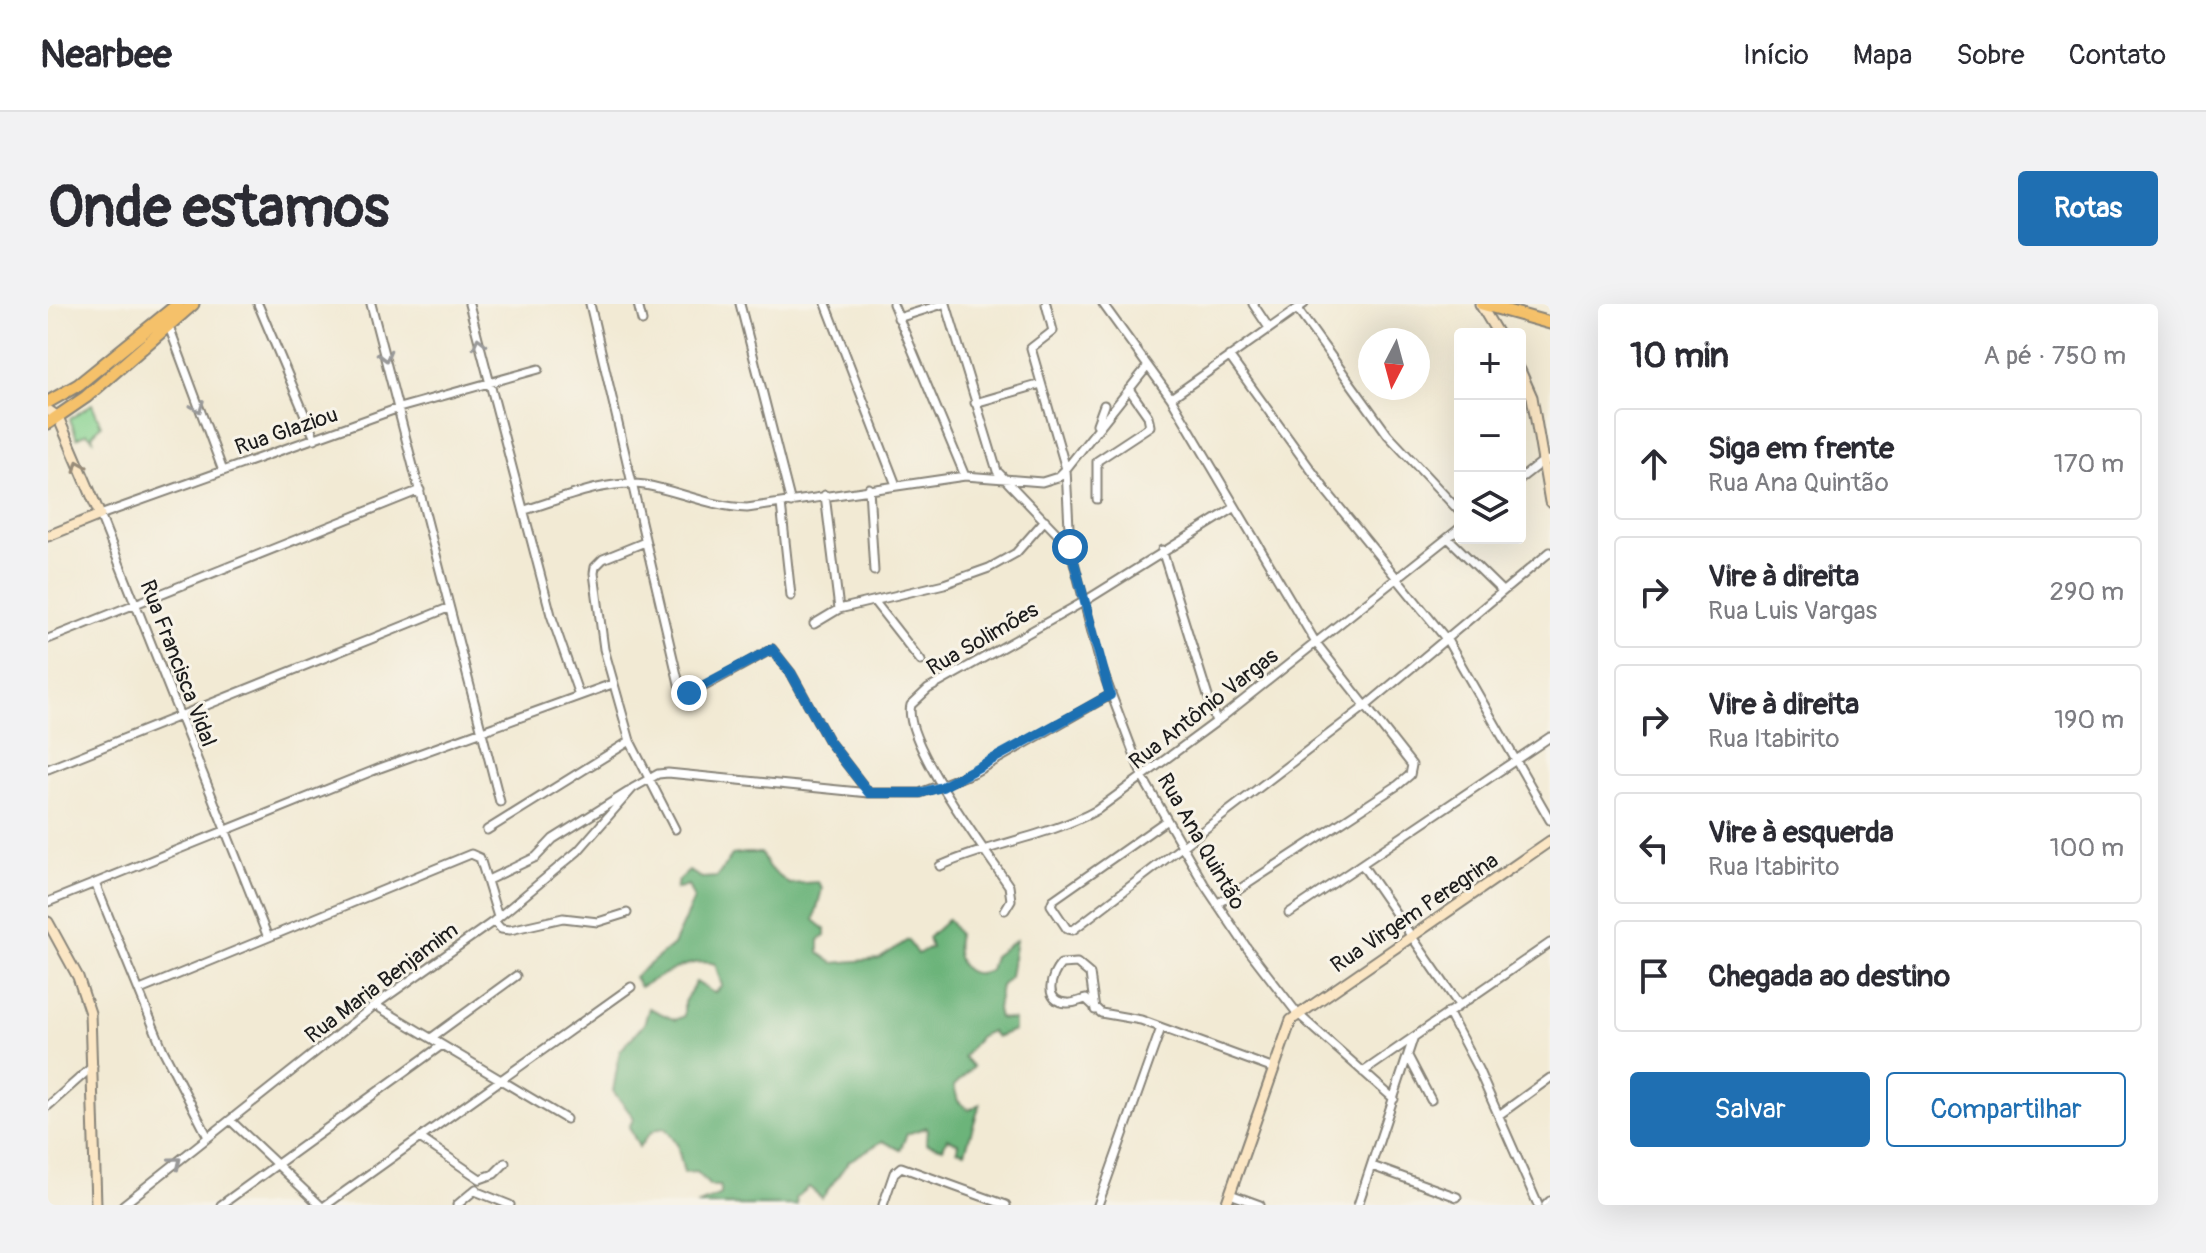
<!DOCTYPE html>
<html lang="pt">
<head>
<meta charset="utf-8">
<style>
  :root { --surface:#fff; --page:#f2f2f3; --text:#2b2b33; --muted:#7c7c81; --line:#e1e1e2; --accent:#1f6fb2 }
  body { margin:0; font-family:Pangolin,sans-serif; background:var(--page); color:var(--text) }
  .controls { position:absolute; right:24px; top:24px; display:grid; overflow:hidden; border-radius:8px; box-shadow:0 8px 32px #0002 }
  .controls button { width:72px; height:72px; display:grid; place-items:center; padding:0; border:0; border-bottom:2px solid var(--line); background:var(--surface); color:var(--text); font:40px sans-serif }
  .compass { position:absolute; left:1310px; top:24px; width:72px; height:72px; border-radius:50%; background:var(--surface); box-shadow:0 8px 32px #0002; rotate:186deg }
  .stop { position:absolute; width:24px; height:24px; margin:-18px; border:6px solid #1f6fb2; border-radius:50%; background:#fff }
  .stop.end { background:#1f6fb2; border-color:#fff; box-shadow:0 2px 8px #0008 }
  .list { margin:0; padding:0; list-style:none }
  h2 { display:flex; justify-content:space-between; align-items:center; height:104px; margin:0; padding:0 32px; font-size:34px }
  h2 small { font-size:26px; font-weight:400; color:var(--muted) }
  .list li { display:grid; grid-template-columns:52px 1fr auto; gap:24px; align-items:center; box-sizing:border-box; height:112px; margin:0 16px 16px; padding:0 16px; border:2px solid var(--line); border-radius:8px }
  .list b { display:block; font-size:30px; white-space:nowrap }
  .list p { margin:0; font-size:26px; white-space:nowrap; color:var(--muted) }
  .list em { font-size:26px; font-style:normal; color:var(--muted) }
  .actions { display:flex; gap:16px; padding:24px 32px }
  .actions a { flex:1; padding:18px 0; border:2px solid var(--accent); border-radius:8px; text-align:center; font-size:28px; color:var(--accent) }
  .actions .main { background:var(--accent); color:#fff }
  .icon { flex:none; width:44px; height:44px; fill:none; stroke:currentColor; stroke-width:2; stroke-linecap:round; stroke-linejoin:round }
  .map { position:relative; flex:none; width:1502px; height:901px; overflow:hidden; border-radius:8px }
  header { display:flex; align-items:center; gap:48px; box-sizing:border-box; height:112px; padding:0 40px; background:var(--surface); border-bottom:2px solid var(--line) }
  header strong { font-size:38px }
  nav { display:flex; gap:44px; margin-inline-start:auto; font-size:28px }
  .intro { display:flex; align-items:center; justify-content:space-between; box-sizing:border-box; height:192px; padding:0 48px }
  h1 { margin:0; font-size:56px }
  .button { padding:20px 36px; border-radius:8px; background:var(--accent); color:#fff; font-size:28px; font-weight:700 }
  main { display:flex; gap:48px; padding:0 48px }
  aside { flex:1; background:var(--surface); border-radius:8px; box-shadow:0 8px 32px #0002 }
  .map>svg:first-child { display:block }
  .green { fill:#86d28f; stroke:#517756; stroke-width:2 }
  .forest { fill:#6cb47a; stroke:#44684b; stroke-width:2 }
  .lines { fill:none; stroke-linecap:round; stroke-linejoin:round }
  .street-casing { stroke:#878378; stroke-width:11 }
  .secondary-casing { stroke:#878378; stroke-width:13 }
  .primary-casing { stroke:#878378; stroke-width:15 }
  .street { stroke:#fff; stroke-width:7 }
  .secondary { stroke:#fbe6c4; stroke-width:9 }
  .primary { stroke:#f5c16b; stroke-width:11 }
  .oneway { stroke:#999 }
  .oneway2 { stroke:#978b78 }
  .route { stroke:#1f6fb2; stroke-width:10 }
  .labels { text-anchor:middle; stroke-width:6; stroke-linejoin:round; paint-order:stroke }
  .street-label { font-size:22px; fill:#1c1c1c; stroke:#f7f3e8 }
</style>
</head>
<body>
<header>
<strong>Nearbee</strong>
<nav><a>Início</a><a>Mapa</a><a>Sobre</a><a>Contato</a></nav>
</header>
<div class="intro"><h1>Onde estamos</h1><a class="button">Rotas</a></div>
<main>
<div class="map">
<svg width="1502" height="901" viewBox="0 0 1502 901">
  <rect width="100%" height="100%" fill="#f7f3e8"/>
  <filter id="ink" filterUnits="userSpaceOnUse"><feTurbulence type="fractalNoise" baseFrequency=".0125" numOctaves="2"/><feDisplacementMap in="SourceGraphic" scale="16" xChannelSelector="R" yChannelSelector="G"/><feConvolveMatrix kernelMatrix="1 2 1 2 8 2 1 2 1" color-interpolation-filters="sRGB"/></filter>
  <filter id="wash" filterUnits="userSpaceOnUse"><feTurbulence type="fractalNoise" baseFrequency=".006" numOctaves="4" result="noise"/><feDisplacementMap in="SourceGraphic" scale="32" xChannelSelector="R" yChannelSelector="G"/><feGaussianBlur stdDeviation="1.8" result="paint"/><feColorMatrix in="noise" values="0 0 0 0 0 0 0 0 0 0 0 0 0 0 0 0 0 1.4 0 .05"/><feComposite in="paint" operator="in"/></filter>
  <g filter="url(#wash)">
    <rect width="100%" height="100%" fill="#f2ead4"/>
    <!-- green -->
    <path class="green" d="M44,100l9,21 -9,10 1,4 -6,-6 -10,5 -7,-19z"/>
    <!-- forest -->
    <path class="forest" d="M698,549h15l7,14 21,17 29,-2 4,7 -8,31 11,9v7l-6,4v13l14,10 46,-4 29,-19 9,14 14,-6 -3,-10 20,-19 10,15c-5,22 4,48 32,36l4,-14 22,-16 -6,37 -9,9 -4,23 2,9 15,2v10l-18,7 -5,-6 -11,5 -16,21 9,10 -19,19 4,15 11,9 11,-6 -15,48 -8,-2 1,-7 -11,-5 -4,10 -17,-5 1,-16 -20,7 -7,16 -17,-9 -34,20 -27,37 -13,-11 -13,11 1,7h-100l24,-10 -1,-9h-10l-13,-14 -13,1 -7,-29 -12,-16c-15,1 -17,8 -26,19l-10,-20 5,-9 -21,-27 7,-40 24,-27 5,-16 26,12 9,-4v-14l12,-20 18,11 8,-7 -7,-22c-24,-8 -54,12 -75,23l-6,-10 39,-32 21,-46 -6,-14 -12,4 2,-8 11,-10 13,7 15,-1 15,-22z"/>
  </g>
  <g filter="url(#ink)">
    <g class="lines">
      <!-- street casing -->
      <g class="street-casing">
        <path id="street" d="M210,0l57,135
          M323,0l129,498
          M421,0l82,311 28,80
          M542,0l90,384 6,5 8,-1 78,-43 19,24 37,67 41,53
          M590,0l4,17
          M692,0l51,199
          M778,0l70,181
          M845,0l72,172
          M898,0l51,167 71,74
          M998,0l7,27 -22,17 35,121 4,78 31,120 42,111 61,106 43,64 50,65 97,86
          M1055,0l68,94 145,245 96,122 -2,10 -12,10 -181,119
          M1205,0l16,24
          M1249,5l91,126 72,77
          M850,14l45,-14
          M120,20l55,147
          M1181,52l98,136 120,148 103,180
          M1123,94l133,-94
          M927,99l66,-19
          M1049,120l7,-19
          M1472,175l23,-18 7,-1
          M821,184l5,83
          M777,191l14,114
          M1049,195v-38l53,-35 -2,-10 -19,-27
          M733,200l10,92
          M477,206c37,-11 81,-31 120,-25 34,6 66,22 102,23l218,-32 77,6 16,-5 8,-8 81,-102
          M1400,234l53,52
          M597,238l-42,17 -8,8 -1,6 10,76 26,92 45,88
          M1114,246l54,172
          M826,297l47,60
          M766,320l25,-15 105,-25 45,-16 27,-15 29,-33
          M0,335l372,-149
          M0,465l400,-161
          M1119,516l-114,80 -2,5 16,24 6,1 294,-225 183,-153
          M439,526l143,-89
          M892,562c51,-23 108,-29 157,-56l119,-88 244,-194
          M1315,562l96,139
          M440,576l48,-23 17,-18 75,-47
          M47,579l68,167 45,87
          M0,598l332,-134 232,-84
          M957,606l6,-10 -2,-14c-22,-33 -108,-147 -98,-181l17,-16 157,-88 149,-93
          M1241,609l261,-176
          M446,617l7,8 9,1 53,-12 35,4 29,-9
          M219,631l-167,-420 299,-107 140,-39
          M92,686l331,-136 9,4 18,59
          M327,701l191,114
          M1047,706l-5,-36 -13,-11 -16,1c-11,12 -18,38 6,39 7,1 13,-3 19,-4l15,14 40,7 133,49
          M1400,708l30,57 60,136
          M383,734l85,-62
          M1360,752l23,44
          M1315,768l187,-129
          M0,802l45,-40
          M1451,811l51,-37
          M182,816l90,85
          M372,834l60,41
          M1324,862l85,31
          M432,875l14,-5 11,-11
          M427,887l35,14
          M1182,890l30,11
          M75,901l252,-200 119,-84 84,-70 55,-63 25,-14 10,-1 201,20h51l55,-21 135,-77
          M173,901l221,-160
          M278,901l305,-218
          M409,901l19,-16
          M835,901l11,-32 7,-6 105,38
          M1050,901l63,-177
          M1310,901l55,-166
          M1498,901l4,-4"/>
      </g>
      <!-- secondary casing -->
      <g class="secondary-casing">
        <path id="secondary" d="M1432,0l18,30
          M1472,66l12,27 18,105
          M0,106l10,7 42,98 -52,21
          M0,618l30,55 12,36 6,192
          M1178,901l65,-185 259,-179"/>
      </g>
      <!-- primary casing -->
      <g class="primary-casing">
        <path id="primary" d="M1434,0l68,19
          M0,98l30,-17 100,-81
          M0,119l38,-26 107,-93"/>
      </g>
      <!-- street -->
      <use href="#street" class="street"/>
      <!-- secondary -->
      <use href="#secondary" class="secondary"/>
      <!-- primary -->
      <use href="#primary" class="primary"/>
    </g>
    <!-- one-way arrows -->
    <defs><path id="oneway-chevron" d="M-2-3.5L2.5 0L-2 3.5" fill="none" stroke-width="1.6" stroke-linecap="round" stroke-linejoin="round" transform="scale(2)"/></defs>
    <g class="oneway">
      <use href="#oneway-chevron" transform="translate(431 39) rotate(-104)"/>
      <use href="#oneway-chevron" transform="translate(337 52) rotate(75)"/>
      <use href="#oneway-chevron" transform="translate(150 103) rotate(69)"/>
      <use href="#oneway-chevron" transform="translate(128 858) rotate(-39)"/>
    </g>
    <use class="oneway2" href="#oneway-chevron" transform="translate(31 162) rotate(-113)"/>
  </g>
  <g class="lines" filter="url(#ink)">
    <!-- route -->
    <path class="route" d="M641,389l83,-44 19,24 37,67 41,53h51l22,-6 168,-92 -40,-148"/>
  </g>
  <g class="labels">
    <!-- street labels -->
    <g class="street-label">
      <text transform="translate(238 126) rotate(-19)" y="8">Rua Glaziou</text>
      <text transform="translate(934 334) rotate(-30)" y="8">Rua Solimões</text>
      <text transform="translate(131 359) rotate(69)" y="8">Rua Francisca Vidal</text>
      <text transform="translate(1155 404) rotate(-38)" y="8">Rua Antônio Vargas</text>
      <text transform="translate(1154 537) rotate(60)" y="8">Rua Ana Quintão</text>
      <text transform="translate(1366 608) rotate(-34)" y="8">Rua Virgem Peregrina</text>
      <text transform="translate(333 678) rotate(-37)" y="8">Rua Maria Benjamim</text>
    </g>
  </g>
</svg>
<div class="controls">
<button>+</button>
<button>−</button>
<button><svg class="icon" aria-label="layers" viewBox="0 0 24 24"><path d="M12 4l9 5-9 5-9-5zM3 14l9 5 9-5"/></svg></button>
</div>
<svg class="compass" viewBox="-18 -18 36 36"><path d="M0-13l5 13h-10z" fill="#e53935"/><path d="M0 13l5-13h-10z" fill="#7c7c81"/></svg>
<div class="stop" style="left:1022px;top:243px"></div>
<div class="stop end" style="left:641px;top:389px"></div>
</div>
<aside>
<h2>10 min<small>A pé · 750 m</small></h2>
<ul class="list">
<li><svg class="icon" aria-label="ahead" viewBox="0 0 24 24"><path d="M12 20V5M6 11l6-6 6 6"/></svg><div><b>Siga em frente</b><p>Rua Ana Quintão</p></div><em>170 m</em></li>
<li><svg class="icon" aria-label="right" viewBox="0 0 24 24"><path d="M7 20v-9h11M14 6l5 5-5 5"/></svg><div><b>Vire à direita</b><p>Rua Luis Vargas</p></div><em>290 m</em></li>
<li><svg class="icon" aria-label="right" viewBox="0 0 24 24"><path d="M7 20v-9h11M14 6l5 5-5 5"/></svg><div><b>Vire à direita</b><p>Rua Itabirito</p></div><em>190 m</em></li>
<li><svg class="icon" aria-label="left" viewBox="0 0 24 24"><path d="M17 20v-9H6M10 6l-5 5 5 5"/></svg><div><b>Vire à esquerda</b><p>Rua Itabirito</p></div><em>100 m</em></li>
<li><svg class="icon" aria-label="arrive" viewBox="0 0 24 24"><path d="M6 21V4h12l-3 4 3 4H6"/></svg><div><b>Chegada ao destino</b></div></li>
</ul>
<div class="actions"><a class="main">Salvar</a><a>Compartilhar</a></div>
</aside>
</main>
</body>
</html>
